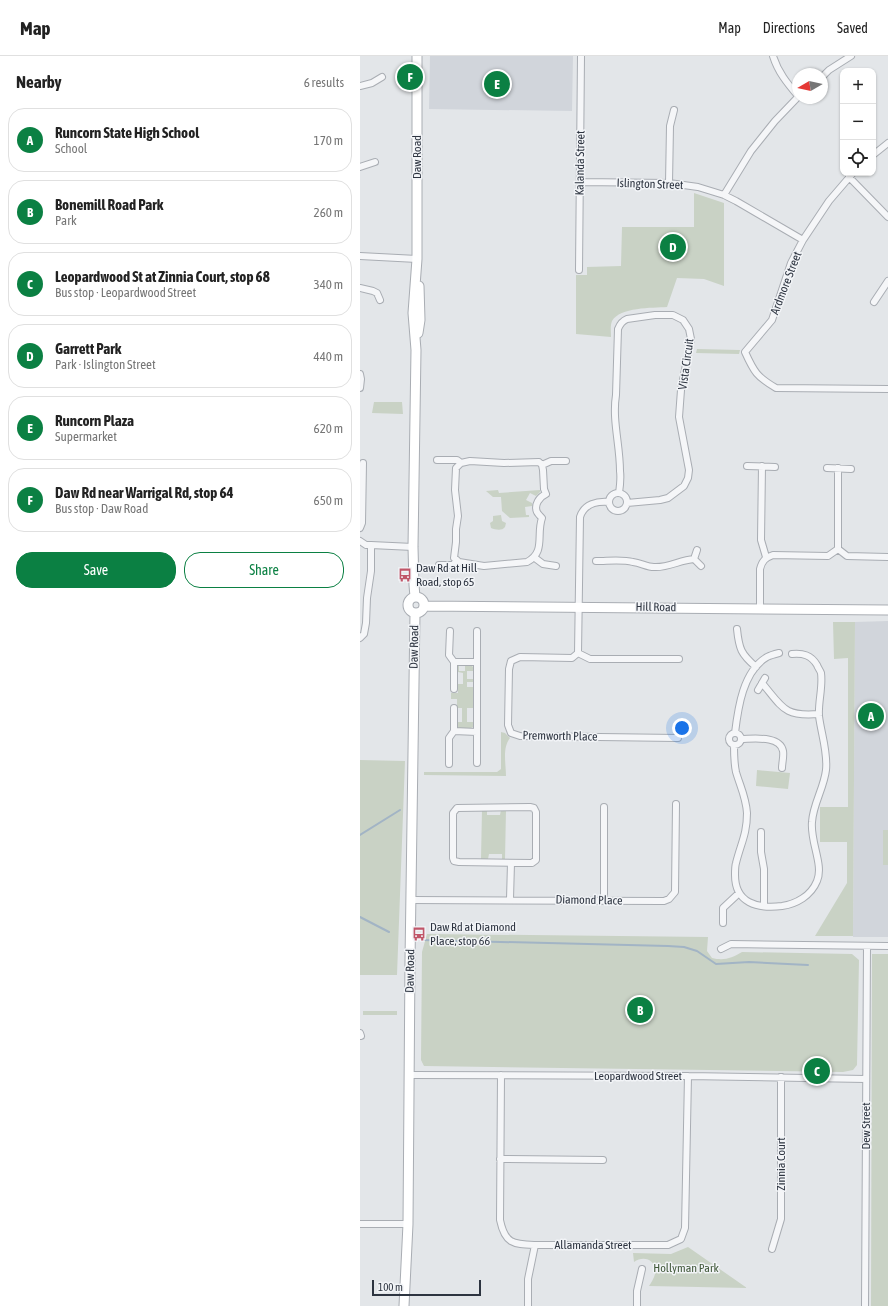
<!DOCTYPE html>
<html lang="en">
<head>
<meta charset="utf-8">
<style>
  :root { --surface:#fff; --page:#f6f6f6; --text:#222; --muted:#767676; --line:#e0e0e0; --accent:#0b8043 }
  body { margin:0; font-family:"Asap Condensed",sans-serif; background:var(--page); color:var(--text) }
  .controls { position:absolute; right:12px; top:12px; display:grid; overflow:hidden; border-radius:8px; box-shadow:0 1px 3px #0004 }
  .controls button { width:36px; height:36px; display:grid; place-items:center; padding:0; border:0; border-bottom:1px solid var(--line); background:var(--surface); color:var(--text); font:20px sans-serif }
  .compass { position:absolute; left:432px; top:12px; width:36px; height:36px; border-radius:50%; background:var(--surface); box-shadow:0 1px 3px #0004; rotate:261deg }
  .scale { position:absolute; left:12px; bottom:10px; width:109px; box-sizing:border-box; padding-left:4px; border:2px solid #2d3440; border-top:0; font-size:11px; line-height:14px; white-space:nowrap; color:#2d3440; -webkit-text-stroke:3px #f2f4f7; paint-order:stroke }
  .you { position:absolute; left:322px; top:672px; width:14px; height:14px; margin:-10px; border:3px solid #fff; border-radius:50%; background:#1a73e8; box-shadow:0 0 0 6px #1a73e833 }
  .badge { display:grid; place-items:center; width:26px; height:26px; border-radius:50%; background:var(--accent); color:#fff; font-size:13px; font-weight:700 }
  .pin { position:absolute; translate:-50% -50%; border:2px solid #fff; box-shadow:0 1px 4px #0006 }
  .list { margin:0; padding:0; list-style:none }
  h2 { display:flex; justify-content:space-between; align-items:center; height:52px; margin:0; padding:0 16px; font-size:17px }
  h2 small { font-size:13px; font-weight:400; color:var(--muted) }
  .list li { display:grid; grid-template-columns:26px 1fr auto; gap:12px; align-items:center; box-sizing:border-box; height:64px; margin:0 8px 8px; padding:0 8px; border:1px solid var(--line); border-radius:16px }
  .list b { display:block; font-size:15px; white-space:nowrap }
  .list p { margin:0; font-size:13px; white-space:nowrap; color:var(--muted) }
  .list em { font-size:13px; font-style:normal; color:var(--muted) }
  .actions { display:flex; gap:8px; padding:12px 16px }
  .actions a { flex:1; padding:9px 0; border:1px solid var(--accent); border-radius:16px; text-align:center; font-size:14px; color:var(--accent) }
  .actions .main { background:var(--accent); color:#fff }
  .icon { flex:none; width:22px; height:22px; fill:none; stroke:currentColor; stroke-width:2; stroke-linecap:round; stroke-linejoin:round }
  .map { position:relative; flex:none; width:528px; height:1250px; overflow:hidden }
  header { display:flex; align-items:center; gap:24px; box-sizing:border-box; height:56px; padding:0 20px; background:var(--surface); border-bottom:1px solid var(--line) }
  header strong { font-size:19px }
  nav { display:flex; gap:22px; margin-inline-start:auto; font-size:14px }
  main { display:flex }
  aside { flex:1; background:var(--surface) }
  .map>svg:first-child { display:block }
  .built { fill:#d1d5db }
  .green { fill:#c9d2c5 }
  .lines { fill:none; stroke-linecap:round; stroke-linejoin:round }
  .stream { stroke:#a2b4c5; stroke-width:2 }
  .street-casing { stroke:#a9adb3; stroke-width:8 }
  .secondary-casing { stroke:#a9adb3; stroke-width:11 }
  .street { stroke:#f5f6f8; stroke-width:6 }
  .secondary { stroke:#fff; stroke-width:9 }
  .labels { text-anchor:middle; stroke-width:3; stroke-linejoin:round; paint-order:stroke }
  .street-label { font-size:12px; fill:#2d3440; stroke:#f2f4f7 }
  .poi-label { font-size:12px; fill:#2d3440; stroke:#f2f4f7; text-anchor:start }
  .park-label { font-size:12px; fill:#425a3b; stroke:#f2f4f7 }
</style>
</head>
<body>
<header>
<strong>Map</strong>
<nav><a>Map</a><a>Directions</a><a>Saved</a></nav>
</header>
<main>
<aside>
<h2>Nearby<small>6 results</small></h2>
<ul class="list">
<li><span class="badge">A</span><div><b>Runcorn State High School</b><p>School</p></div><em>170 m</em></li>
<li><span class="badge">B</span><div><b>Bonemill Road Park</b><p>Park</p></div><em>260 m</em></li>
<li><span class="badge">C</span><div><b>Leopardwood St at Zinnia Court, stop 68</b><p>Bus stop · Leopardwood Street</p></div><em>340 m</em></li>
<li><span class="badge">D</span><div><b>Garrett Park</b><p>Park · Islington Street</p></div><em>440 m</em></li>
<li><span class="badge">E</span><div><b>Runcorn Plaza</b><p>Supermarket</p></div><em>620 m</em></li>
<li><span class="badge">F</span><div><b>Daw Rd near Warrigal Rd, stop 64</b><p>Bus stop · Daw Road</p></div><em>650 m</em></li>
</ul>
<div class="actions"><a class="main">Save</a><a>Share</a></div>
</aside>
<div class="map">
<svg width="528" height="1250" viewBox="0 0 528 1250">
  <rect width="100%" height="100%" fill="#e3e6e9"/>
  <!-- built -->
  <path class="built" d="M70,0h143l-1,55 -143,-2z
    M528,565v316h-35l2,-315z"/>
  <!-- green -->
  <path class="green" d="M334,137l30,10v83l-20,-7 -27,-1 -10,29c-15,1 -47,0 -55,14 -2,5 -1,11 -1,16l-35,-3v-59h11v-8l34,-1 1,-39h72z
    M337,293l43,1 -1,4 -43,-1z
    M14,346h28l1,12 -31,-1z
    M138,434l1,3 41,-3v2l-4,4 -6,-3 -4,7 6,3v3l-7,1 1,8h3v2l-19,1 -8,-7 -1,-14h-8l-7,-6z
    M141,459l1,6 4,2 -1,4c-3,4 -9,3 -14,1l-1,-5 3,-2v-5z
    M473,566h22l-2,314h-38l32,-53v-41h-27v-35h28v-149l-14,1z
    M98,609h1v6h6v-6h6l2,2v4h-6v8h6v3h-6v5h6v21h-6v14h6v5l-2,1h-13l-1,-1v-5h5v-14h-5v-9h-6v-6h7v-9h5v-11l-5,-1z
    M141,676l4,1 5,5c-8,10 -4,26 -4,38l-82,-1v-3h73l4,-3z
    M0,704l45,1 -8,214h-37z
    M397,714l33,3 -2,16 -32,-3z
    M122,754h5v5h13l1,-5h5l-1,49h-3v-5h-13l-1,5h-7z
    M523,774h5v35h-5z
    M67,878l281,3 -1,14 5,7c12,3 20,0 30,-6l110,2 7,6 -2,105 -4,5 -10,2 -419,-6 -3,-6 1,-108z
    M512,898h16v352h-17z
    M3,955h34v4h-34z
    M328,1191l59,41 -98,-2c2,-3 5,-8 6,-12 2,-14 -11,-19 -21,-12l-1,-9 38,1z"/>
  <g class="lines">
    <!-- stream -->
    <path class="stream" d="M0,779l40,-25
      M0,861l29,15
      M63,884l245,6 16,1 13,4 19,13 33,-2 59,3"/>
    <!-- street casing -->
    <g class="street-casing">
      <path id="street" d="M413,0c5,16 14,27 25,40
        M462,21l7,-7 22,-14
        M0,30l12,-3 10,-6
        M513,99l15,-12
        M0,111l15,-5
        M493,117l-24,28 -26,39 -12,23 -19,57 -27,32c9,20 12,25 31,36l112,1
        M489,121l39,40
        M220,126l89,1 29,4 26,8 12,6 67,39
        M309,127l1,-57 4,-16
        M364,139l27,-44 24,-30 23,-24
        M0,200l57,3
        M219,214l2,-214
        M0,232l13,3 4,2 3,7
        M514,246l14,-21
        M0,318l1,5 -1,9
        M77,404h20l4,3
        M110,405l34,2 35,-1 3,3 1,5 1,19 2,5c-7,3 -12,11 -9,18 1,2 3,4 5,6 -6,17 4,34 -15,44l-43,4 -25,-4 -5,-4 2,-16v-13l2,-13 -3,-26 1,-22 5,-5z
        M182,409l9,-4h15
        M387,410l28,1
        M402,410l-1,74 5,17
        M467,412l24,1
        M259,437c1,-7 2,-15 1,-22 0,-26 -8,-51 -4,-76l2,-66c2,-5 4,-8 9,-10l28,-4h18l10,5 6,9 2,10 -10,51 -2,27 10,53 -1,8 -4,8 -16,12 -8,2 -33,3
        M249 446a9 9 0 1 1 18 0a9 9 0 1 1-18 0Z
        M249,446c-12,-1 -25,2 -29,15l-2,136 -6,5 -52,-1 -9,4 -2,8 -1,56 3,8 9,3 158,2
        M0,472l2,-5 1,-60
        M0,485l6,4h5l42,2
        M478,493l9,7 41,1
        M337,494l-3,9 7,7
        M175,502l8,6 13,2
        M236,505c12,0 26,-2 37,1 8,1 14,5 21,5 14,1 26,-7 40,-8
        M79,509h14l4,-5
        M400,553v-40c2,-8 5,-11 13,-14l55,1 10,-7v-81
        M377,573c2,20 4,25 19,38
        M90,575l-1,24 5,7
        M117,575v132
        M0,582l4,-4 2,-11 1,-25 4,-27v-26
        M218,597l12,6h89
        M402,627c21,25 22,34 57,31
        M94,633v-27h23
        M398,634l7,-12
        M94,652v23l23,1
        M375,677c3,-25 8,-62 32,-76 4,-2 8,-3 12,-4
        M369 683a6 6 0 1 1 12 0a6 6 0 1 1-12 0Z
        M381,683c12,0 39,-4 42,12 1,5 -1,12 -1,17
        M374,689c0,9 0,18 2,27 4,14 10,25 11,41 0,21 -6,30 -11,50 -1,3 -1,8 -1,12 0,28 22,34 47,31 14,-2 29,-10 35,-25 7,-16 -7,-39 -5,-59 1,-18 12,-34 14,-52 2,-18 -5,-37 -7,-54 -1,-14 4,-29 2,-43 -1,-3 -3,-5 -4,-8 -6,-10 -14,-12 -25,-11
        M89,708v-26l5,-7
        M170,751l4,1 2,4v48l-4,3 -73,-1 -5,-1 -1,-3v-45l4,-5z
        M401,776v20l3,17v37
        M150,843l1,-36
        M52,844l252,1 5,-2 6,-7 1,-88
        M244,844v-93
        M363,867v-15l15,-14
        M361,893l10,-5 157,2
        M0,977l1,3
        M49,1019l279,1 178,3
        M141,1019l-1,145c5,24 13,24 35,25h133l13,-6 4,-11 3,-152
        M140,1103l103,1
        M0,1168h48
        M412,1193l9,-30v-142
        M168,1250v-27l7,-34
        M277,1250v-15l5,-22
        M505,1250l2,-360"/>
    </g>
    <!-- secondary casing -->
    <g class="secondary-casing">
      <path id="secondary" d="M58,277l2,-13 -1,-34
        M55,541l-1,-12 -1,-38 3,-197 -3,-37 4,-54v-203
        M48 549a8 8 0 1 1 16 0a8 8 0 1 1-16 0Z
        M64,550l464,4
        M44,1250l4,-82 2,-263 5,-348"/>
    </g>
    <!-- street -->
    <use href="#street" class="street"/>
    <!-- secondary -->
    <use href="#secondary" class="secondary"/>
  </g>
  <!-- icons -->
  <defs>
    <g id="bus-bare" transform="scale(1.08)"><path d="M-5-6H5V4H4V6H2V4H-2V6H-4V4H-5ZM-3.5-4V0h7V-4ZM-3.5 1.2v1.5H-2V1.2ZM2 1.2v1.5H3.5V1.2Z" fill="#c05669" stroke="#f2f4f7" stroke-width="2.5" paint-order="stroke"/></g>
  </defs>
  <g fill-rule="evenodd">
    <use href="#bus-bare" x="45" y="519"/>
    <use href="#bus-bare" x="59" y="878"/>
  </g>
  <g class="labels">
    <!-- street labels -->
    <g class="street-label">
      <text transform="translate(57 101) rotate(-90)" y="4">Daw Road</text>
      <text transform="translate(220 107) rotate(-89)" y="4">Kalanda Street</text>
      <text transform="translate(290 128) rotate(2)" y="4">Islington Street</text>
      <text transform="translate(426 227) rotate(-69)" y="4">Ardmore Street</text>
      <text transform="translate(326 308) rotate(-82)" y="4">Vista Circuit</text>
      <text transform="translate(296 551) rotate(1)" y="4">Hill Road</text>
      <text transform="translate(54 591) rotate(-89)" y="4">Daw Road</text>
      <text transform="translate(200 680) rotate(1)" y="4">Premworth Place</text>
      <text transform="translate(229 844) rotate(1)" y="4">Diamond Place</text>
      <text transform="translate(50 915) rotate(-89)" y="4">Daw Road</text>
      <text x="278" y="1024">Leopardwood Street</text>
      <text transform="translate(506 1070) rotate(-90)" y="4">Dew Street</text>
      <text transform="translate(421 1108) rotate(-90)" y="4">Zinnia Court</text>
      <text x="233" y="1193">Allamanda Street</text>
    </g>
    <!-- poi labels -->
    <g class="poi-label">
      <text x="56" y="516">Daw Rd at Hill<tspan x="56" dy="14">Road, stop 65</tspan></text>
      <text x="70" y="875">Daw Rd at Diamond<tspan x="70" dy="14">Place, stop 66</tspan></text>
    </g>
    <!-- park labels -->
    <g class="park-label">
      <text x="326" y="1216">Hollyman Park</text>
    </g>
  </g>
</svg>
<div class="controls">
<button>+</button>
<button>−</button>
<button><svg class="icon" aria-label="locate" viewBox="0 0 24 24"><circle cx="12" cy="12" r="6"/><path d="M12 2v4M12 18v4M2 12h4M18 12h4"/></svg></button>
</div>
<svg class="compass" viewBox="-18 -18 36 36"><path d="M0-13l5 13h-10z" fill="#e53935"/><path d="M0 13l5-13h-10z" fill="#767676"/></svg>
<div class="scale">100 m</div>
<div class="you"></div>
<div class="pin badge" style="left:511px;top:660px">A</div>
<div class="pin badge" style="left:280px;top:954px">B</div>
<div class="pin badge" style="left:457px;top:1015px">C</div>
<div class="pin badge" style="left:313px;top:191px">D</div>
<div class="pin badge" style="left:137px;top:28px">E</div>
<div class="pin badge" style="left:50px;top:21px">F</div>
</div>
</main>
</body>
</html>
